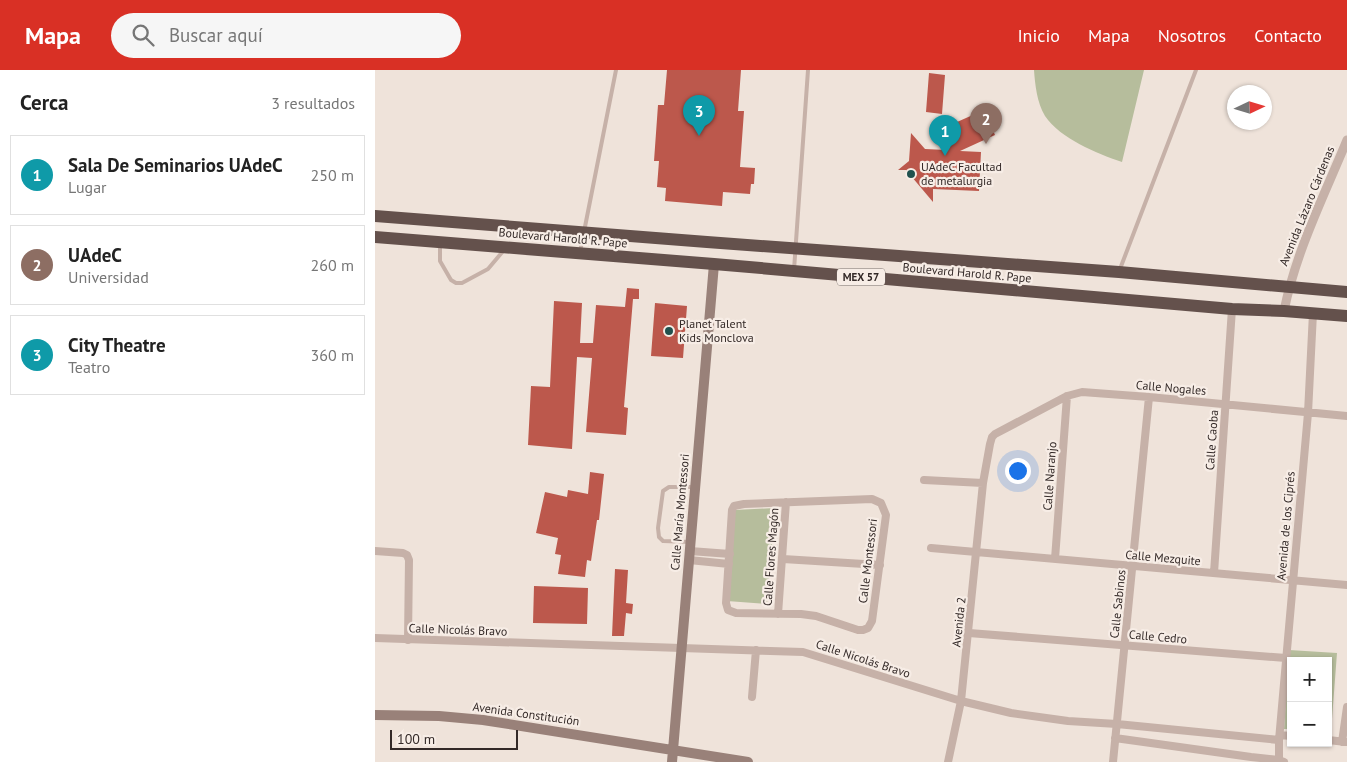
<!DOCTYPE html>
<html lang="es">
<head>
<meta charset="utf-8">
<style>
  :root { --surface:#fff; --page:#f6f6f6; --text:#222; --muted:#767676; --line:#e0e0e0; --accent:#d93025 }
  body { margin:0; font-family:"PT Sans",sans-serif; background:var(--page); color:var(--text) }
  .controls { position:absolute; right:15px; bottom:15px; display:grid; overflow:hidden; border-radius:0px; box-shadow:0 1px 4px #0004 }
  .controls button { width:45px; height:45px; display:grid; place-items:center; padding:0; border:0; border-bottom:1px solid var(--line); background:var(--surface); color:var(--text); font:25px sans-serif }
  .compass { position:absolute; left:852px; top:15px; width:45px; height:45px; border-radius:50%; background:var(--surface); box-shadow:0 1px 4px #0004; rotate:86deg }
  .scale { position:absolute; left:15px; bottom:12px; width:128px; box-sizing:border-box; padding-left:5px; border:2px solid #332927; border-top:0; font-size:14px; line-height:18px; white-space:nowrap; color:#332927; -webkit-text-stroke:4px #f7ede6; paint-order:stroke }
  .you { position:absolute; left:642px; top:400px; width:18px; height:18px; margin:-12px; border:4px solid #fff; border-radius:50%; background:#1a73e8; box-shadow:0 0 0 8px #1a73e833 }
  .badge { display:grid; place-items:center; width:32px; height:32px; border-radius:50%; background:var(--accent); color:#fff; font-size:16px; font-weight:700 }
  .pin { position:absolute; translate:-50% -41px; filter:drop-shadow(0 1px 2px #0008) }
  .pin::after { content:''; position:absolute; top:26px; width:18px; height:15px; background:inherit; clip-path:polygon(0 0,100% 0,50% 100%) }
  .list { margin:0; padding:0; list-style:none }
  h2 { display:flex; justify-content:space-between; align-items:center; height:65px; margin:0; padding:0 20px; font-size:21px }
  h2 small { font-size:16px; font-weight:400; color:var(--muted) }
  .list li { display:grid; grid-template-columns:32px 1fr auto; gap:15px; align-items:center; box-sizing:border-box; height:80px; margin:0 10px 10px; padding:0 10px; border:1px solid var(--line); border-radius:0px }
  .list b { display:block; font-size:19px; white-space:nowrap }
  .list p { margin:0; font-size:16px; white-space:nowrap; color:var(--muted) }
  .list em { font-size:16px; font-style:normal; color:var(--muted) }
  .icon { flex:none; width:28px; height:28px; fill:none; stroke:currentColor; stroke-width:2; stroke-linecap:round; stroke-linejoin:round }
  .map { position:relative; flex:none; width:972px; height:692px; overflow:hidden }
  header { display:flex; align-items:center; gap:30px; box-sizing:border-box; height:70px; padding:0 25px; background:var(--accent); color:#fff }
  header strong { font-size:24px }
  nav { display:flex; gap:28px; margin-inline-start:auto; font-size:18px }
  .search { width:350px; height:45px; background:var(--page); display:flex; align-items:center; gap:12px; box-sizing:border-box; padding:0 18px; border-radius:28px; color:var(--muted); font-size:19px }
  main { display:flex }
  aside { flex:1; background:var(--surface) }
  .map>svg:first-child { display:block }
  .green { fill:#b6bd9c }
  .building { fill:#bc584c }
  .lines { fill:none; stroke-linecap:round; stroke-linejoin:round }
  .service { stroke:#c6b1a8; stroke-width:4 }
  .minor { stroke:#c6b1a8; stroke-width:8 }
  .tertiary { stroke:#c6b1a8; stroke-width:9 }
  .secondary { stroke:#998179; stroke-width:10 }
  .trunk { stroke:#64514c; stroke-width:12 }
  .poi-dot { fill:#20514e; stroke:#f7ede6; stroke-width:2 }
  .labels { text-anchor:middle; stroke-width:4.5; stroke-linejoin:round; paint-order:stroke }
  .shield { fill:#f7ede6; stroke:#6e6460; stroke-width:1 }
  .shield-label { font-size:11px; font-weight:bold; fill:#332927 }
  .poi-label { font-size:12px; fill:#332927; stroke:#f7ede6; text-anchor:start }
  .street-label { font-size:12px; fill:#332927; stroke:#f7ede6 }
</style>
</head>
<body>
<header>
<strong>Mapa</strong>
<div class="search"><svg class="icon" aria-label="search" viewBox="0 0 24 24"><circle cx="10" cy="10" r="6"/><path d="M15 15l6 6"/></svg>Buscar aquí</div>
<nav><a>Inicio</a><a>Mapa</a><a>Nosotros</a><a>Contacto</a></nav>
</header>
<main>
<aside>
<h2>Cerca<small>3 resultados</small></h2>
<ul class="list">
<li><span class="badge" style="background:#0f9aa8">1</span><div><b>Sala De Seminarios UAdeC</b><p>Lugar</p></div><em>250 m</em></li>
<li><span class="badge" style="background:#8d6e63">2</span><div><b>UAdeC</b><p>Universidad</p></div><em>260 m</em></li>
<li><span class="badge" style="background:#0f9aa8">3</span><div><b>City Theatre</b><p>Teatro</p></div><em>360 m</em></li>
</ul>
</aside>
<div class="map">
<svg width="972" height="692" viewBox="0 0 972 692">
  <rect width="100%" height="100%" fill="#efe3da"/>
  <!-- green -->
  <path class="green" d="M659,0h110l-22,92c-26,-9 -61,-23 -77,-46 -8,-13 -10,-32 -11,-46z
    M400,438l-8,96 -40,-3 8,-91z
    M914,580l48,3 -6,79h-3v-71h-37v68h-7z"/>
  <!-- building -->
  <path class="building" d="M292,0h74l-3,41h6l-4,56 15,1 -1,16h-3l-1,10 -27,-2 -1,14 -57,-5 1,-13 -9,-1 2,-26h-5l4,-56h6z
    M554,3l16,2 -3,39 -16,-2z
    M609,40l11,25 -35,16 21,1 -2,39 -46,-2v13l-27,-32h-8l11,-9 2,-28 14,16 21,1 2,-24z
    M252,218l12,1v10h-6l-9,108 4,1 -2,27 -40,-3 6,-74 -15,-1 -5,92 -44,-4 3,-59 19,1 4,-86 28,2 -2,40h13l3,-38 29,2z
    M280,233l32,3 -4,52 -32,-2z
    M215,402l14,2 -5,46h-2l-6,41 -4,-1 -2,17 -27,-3 3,-19 -6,-1 3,-16 -22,-5 9,-41 22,5 1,-7 20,4z
    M240,499l13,1 -2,33 7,1 -1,10 -6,-1 -2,23h-12z
    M159,516l54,2 -1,36 -54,-1z"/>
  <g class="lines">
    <!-- service -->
    <path class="service" d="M65,174v17l11,19 5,3h6l26,-14 16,-19
      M205,182l36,-182
      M745,199l76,-199
      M419,200l14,-200
      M316,472l-28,-1 -4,-4 -1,-9 5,-37 6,-4h26"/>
    <!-- minor -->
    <path class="minor" d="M549,410l59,3
      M497,429l9,4 5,12 -14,106 -4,7 -5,2h-5l-42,-14 -15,-2 -65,-1 -8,-3 -2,-7 6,-93 2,-4 10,-2z
      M556,478l416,37
      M0,481l28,2 4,2 2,5 -1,80
      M315,481l40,3
      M408,489l97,6
      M680,489l12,-163
      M314,490l40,4
      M839,503l18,-264
      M403,544l8,-112
      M594,563l317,25
      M0,568l428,14 158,49 50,12 57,8 49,3 162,16
      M377,627l4,-47
      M905,665l11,1
      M740,668l136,19 28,3
      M953,670l18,2
      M967,672l5,-35
      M573,692l13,-61 22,-218 7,-39 2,-7 3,-3 72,-38 15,-4 67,5 198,19
      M738,692l36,-365
      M909,692l-5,-2v-20l29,-327 5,-100"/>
    <!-- tertiary -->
    <path class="tertiary" d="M909,241c12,-60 40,-115 63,-171"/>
    <!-- secondary -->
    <path class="secondary" d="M0,645l64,1 44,4 265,42
      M297,692l42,-498"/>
    <!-- trunk -->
    <path class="trunk" d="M0,146l332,26 412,30 228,20
      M0,167l339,27 518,45 52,2 63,5"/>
  </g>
  <!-- markers -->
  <g class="poi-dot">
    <circle cx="536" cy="104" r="5"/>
    <circle cx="294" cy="261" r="5"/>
  </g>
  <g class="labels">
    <!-- shield labels -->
    <rect class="shield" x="462" y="198.5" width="48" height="17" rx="4"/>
    <g class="shield-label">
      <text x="486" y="211">MEX 57</text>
    </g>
    <!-- poi labels -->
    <g class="poi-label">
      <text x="546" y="101">UAdeC Facultad<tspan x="546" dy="14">de metalurgia</tspan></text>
      <text x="304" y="258">Planet Talent<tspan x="304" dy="14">Kids Monclova</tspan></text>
    </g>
    <!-- street labels -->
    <g class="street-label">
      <text transform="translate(932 136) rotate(-68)" y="4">Avenida Lázaro Cárdenas</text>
      <text transform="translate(188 168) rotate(5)" y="4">Boulevard Harold R. Pape</text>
      <text transform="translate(592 203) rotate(5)" y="4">Boulevard Harold R. Pape</text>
      <text transform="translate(796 318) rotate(5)" y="4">Calle Nogales</text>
      <text transform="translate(837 370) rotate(-86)" y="4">Calle Caoba</text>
      <text transform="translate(675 406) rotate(-86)" y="4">Calle Naranjo</text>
      <text transform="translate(305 442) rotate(-85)" y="4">Calle María Montessori</text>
      <text transform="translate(911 456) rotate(-85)" y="4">Avenida de los Ciprés</text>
      <text transform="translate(396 487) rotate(-86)" y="4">Calle Flores Magón</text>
      <text transform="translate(788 488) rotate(5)" y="4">Calle Mezquite</text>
      <text transform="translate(493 491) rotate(-83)" y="4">Calle Montessori</text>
      <text transform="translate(743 534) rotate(-84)" y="4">Calle Sabinos</text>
      <text transform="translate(584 552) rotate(-84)" y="4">Avenida 2</text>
      <text transform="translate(83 560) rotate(2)" y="4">Calle Nicolás Bravo</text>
      <text transform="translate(783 567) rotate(5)" y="4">Calle Cedro</text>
      <text transform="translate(488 589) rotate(18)" y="4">Calle Nicolás Bravo</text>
      <text transform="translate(151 644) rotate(8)" y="4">Avenida Constitución</text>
    </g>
  </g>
</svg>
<div class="controls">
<button>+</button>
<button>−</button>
</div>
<svg class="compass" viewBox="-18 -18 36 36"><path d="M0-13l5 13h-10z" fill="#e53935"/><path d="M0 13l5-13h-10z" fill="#767676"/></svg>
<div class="scale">100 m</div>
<div class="you"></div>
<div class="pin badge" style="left:570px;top:86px;background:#0f9aa8">1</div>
<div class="pin badge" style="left:611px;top:74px;background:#8d6e63">2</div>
<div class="pin badge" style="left:324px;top:66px;background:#0f9aa8">3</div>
</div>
</main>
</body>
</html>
